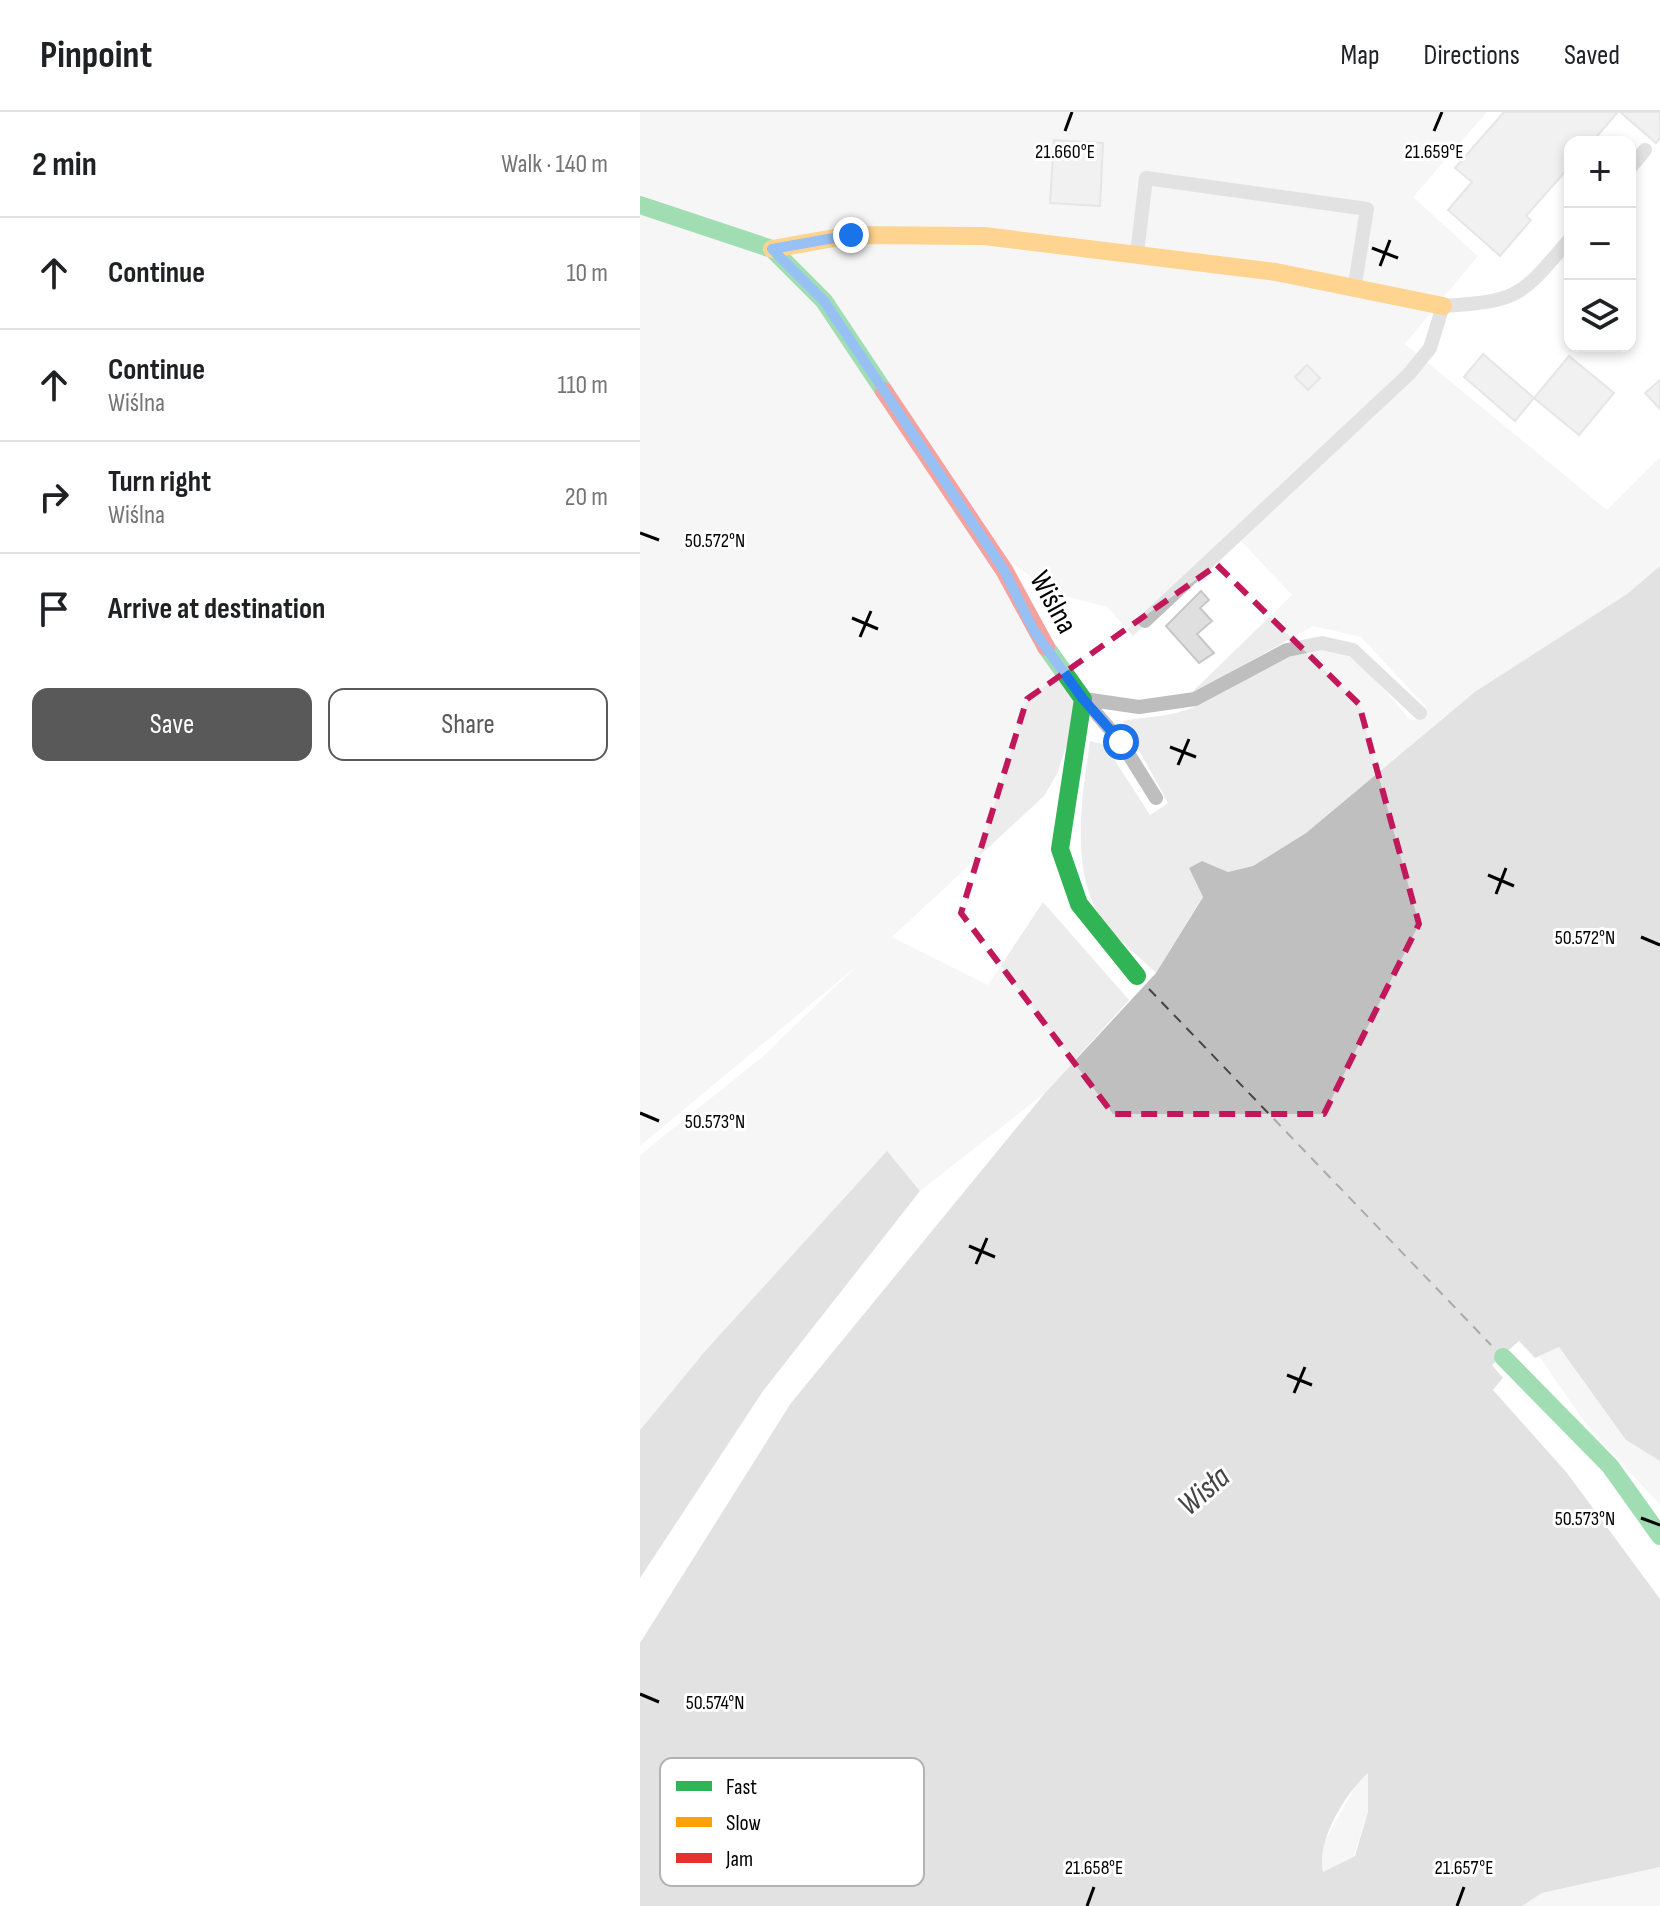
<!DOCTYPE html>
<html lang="en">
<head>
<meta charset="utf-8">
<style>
  :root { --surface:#fff; --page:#f2f2f2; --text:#202124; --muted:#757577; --line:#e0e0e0; --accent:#595959 }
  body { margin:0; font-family:"Sofia Sans Condensed",sans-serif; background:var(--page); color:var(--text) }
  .controls { position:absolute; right:24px; top:24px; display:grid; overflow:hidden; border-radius:16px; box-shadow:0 4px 12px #0003 }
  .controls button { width:72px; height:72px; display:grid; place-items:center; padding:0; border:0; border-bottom:2px solid var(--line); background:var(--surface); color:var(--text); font:40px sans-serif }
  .stop { position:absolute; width:24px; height:24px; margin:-18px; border:6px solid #1a73e8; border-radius:50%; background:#fff }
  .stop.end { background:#1a73e8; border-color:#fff; box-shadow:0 2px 8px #0008 }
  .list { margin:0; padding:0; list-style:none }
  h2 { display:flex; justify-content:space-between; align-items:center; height:104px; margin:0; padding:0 32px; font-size:34px }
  h2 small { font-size:26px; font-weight:400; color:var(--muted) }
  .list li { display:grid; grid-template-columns:52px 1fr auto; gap:24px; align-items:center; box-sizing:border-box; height:112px; padding:0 32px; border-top:2px solid var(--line) }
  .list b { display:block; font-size:30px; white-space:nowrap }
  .list p { margin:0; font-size:26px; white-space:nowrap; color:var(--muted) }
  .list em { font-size:26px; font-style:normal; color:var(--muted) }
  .actions { display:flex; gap:16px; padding:24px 32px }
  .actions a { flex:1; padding:18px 0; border:2px solid var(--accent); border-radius:16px; text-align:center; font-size:28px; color:var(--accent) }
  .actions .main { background:var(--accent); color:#fff }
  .icon { flex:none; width:44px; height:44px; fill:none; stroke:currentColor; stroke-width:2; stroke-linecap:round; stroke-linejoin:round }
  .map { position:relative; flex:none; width:1020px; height:1794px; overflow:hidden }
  header { display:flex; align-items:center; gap:48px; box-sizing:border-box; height:112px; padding:0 40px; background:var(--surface); border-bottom:2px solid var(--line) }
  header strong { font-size:38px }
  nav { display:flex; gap:44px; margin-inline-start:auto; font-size:28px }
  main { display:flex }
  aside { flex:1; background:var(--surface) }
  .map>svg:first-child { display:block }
  .green { fill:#ececec }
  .water { fill:#bfbfbf; fill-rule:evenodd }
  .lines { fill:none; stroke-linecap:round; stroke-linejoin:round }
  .ferry { stroke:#444; stroke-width:2; stroke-dasharray:10 8; stroke-linecap:butt }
  .building { fill:#dfdfdf; stroke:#c7c7c7; stroke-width:2 }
  .lane { stroke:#bebebe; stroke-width:14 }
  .fast { stroke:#30b455; stroke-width:18 }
  .slow { stroke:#ff9f0a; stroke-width:18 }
  .jam { stroke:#e5322d; stroke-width:18 }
  .route { stroke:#1a73e8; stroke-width:10 }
  .marked { fill:none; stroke:#c2185b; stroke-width:6; stroke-dasharray:16 10; stroke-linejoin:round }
  .ticks { fill:none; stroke:#000; stroke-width:3 }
  .labels { text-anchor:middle; stroke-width:6; stroke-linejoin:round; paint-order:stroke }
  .street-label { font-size:30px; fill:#000; stroke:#fff }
  .water-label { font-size:32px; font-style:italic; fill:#444; stroke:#fff }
  .key { fill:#fff; stroke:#b2b2b2; stroke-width:2 }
  .key-label { font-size:22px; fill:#000 }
  .ticks-label { font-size:20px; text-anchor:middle; fill:#000; stroke:#fff; stroke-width:6; stroke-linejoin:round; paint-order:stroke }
</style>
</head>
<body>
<header>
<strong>Pinpoint</strong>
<nav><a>Map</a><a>Directions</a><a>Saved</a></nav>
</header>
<main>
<aside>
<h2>2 min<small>Walk · 140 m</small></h2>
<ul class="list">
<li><svg class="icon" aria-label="ahead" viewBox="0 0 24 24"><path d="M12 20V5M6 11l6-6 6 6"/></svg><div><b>Continue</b></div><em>10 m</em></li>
<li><svg class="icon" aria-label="ahead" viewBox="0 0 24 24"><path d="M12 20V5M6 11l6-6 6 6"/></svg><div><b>Continue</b><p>Wiślna</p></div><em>110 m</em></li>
<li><svg class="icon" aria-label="right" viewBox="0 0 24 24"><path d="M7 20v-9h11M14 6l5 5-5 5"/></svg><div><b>Turn right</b><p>Wiślna</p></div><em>20 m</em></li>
<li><svg class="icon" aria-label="arrive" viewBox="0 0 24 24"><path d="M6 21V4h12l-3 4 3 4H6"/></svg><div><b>Arrive at destination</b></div></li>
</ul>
<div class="actions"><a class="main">Save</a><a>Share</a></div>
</aside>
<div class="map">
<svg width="1020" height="1794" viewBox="0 0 1020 1794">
  <rect width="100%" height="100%" fill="#fff"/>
  <!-- green -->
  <path class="green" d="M0,0h847l-74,85 65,59 -73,88 202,166 53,-53v109l-33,28 -151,97 -170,142 -53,33 -25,6 -26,-11 -13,7 14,28 -47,77c-16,-16 -39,-33 -53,-52 -34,-49 -21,-125 -13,-180l15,4 45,70 18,-12 -45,-82c19,-4 41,-4 60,-10 41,-12 115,-78 157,-59 25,11 53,47 70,68l11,-1 5,-12 -65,-70 -48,-11 -126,71 105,-102 -55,-58 -104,99 -26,-29 -54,-14 -42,-31 72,135 -26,77 -13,22 -152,141 96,48 55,-83 86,98 -84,93 -125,98 -33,-39 -181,198 -66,80v-275l121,-97 97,-93 -218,181z
    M919,1235l67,93 34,21v44l-75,-82 -46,-67z
    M729,1660l-1,40 -14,44 -31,16 -3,-22 36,-65z
    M1020,1755v39h-138l20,-13z"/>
  <!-- water -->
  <path class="water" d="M1020,454v895l-34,-21 -67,-93 -24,11 -16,-17 -27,24 11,13 -10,12 74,83 93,126v268l-118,26 -20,13h-882v-263l151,-240 254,-310 111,-120 47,-76 -14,-29 13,-7 26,11 25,-6 53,-33 170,-142 151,-97zM728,1661v39l-13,44 -32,16c-7,-31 22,-78 45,-99z
    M247,1039l33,40 -157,200 -123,187v-148l66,-80z"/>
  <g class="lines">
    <!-- ferry -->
    <path class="ferry" d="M509,877l342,356"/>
  </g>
  <!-- building -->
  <path class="building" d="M864,0h114l-26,30h-22v24l-44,50 5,4 -31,36 -52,-46 24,-28 -17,-14z
    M980,0h40v26l-4,5z
    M414,28l49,3 -3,63 -50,-3z
    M843,242l51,44 -19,23 -51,-44z
    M929,244l45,37 -35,42 -45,-37z
    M667,253l13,13 -12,12 -13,-13z
    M1020,268v29l-15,-16z
    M561,479l8,9 -9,8 12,13 -15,13 17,19 -15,10 -33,-37z"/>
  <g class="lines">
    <!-- lane -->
    <path class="lane" d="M990,56l15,-18
      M497,142l9,-76 221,31 -12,75
      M505,509l264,-247 21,-26 13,-42c77,-5 77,-9 127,-67
      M444,587l55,8 56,-8 92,-49 35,-7 31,7 67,63
      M449,593l32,37 35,56"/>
    <!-- fast -->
    <path class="fast" d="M0,93l132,44 52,52 60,90
      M406,535l37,52 -23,150 19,55 58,72
      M863,1245l107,109 50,70"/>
    <!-- slow -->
    <path class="slow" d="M132,137l79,-14 133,1 292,36 167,34"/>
    <!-- jam -->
    <path class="jam" d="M244,279l120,179 42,77"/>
  </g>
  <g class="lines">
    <!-- route -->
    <path class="route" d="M211,123l-79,14 52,52 180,269 30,61 49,68 38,43"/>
  </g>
  <!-- marked area -->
  <path d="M0 0H1020V1794H0ZM577,453l142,139 60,220 -95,190h-211l-152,-201 66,-214z" fill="#fff" fill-opacity=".55" fill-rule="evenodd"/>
  <path class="marked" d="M577,453l142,139 60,220 -95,190h-211l-152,-201 66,-214z"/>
  <!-- ticks -->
  <path class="ticks" d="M425,19l7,-19M794,19l8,-19M732,136l26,10M740,154l10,-26M0,421l19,7M212,506l26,11M220,525l11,-26M530,635l26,10M538,653l11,-26M848,763l26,11M856,782l10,-26M1001,825l19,8M0,1001l19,8M329,1134l26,11M336,1152l11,-26M647,1263l25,10M654,1281l11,-26M1001,1406l19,7M0,1582l19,8M447,1794l7,-19M817,1794l7,-19"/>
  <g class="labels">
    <!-- street labels -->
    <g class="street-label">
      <text transform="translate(414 490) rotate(61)" y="10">Wiślna</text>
    </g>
    <!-- water labels -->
    <g class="water-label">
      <text transform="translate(563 1378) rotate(-41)" y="11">Wisła</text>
    </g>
  </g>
  <!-- legend -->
  <rect x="20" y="1646" width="264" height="128" rx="12" class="key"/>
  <rect x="36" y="1669" width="36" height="10" fill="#30b455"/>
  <rect x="36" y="1705" width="36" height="10" fill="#ff9f0a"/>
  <rect x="36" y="1741" width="36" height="10" fill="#e5322d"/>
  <g class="key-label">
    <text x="86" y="1682">Fast</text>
    <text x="86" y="1718">Slow</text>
    <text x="86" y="1754">Jam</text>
  </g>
  <g class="ticks-label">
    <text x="425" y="46">21.660°E</text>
    <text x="794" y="46">21.659°E</text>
    <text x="75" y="435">50.572°N</text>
    <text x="945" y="832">50.572°N</text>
    <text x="75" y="1016">50.573°N</text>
    <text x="945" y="1413">50.573°N</text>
    <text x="75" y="1597">50.574°N</text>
    <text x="454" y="1762">21.658°E</text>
    <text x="824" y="1762">21.657°E</text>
  </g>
</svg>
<div class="controls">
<button>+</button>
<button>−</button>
<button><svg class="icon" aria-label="layers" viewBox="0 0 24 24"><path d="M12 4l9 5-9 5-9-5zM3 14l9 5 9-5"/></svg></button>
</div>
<div class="stop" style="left:481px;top:630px"></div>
<div class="stop end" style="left:211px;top:123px"></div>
</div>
</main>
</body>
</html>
